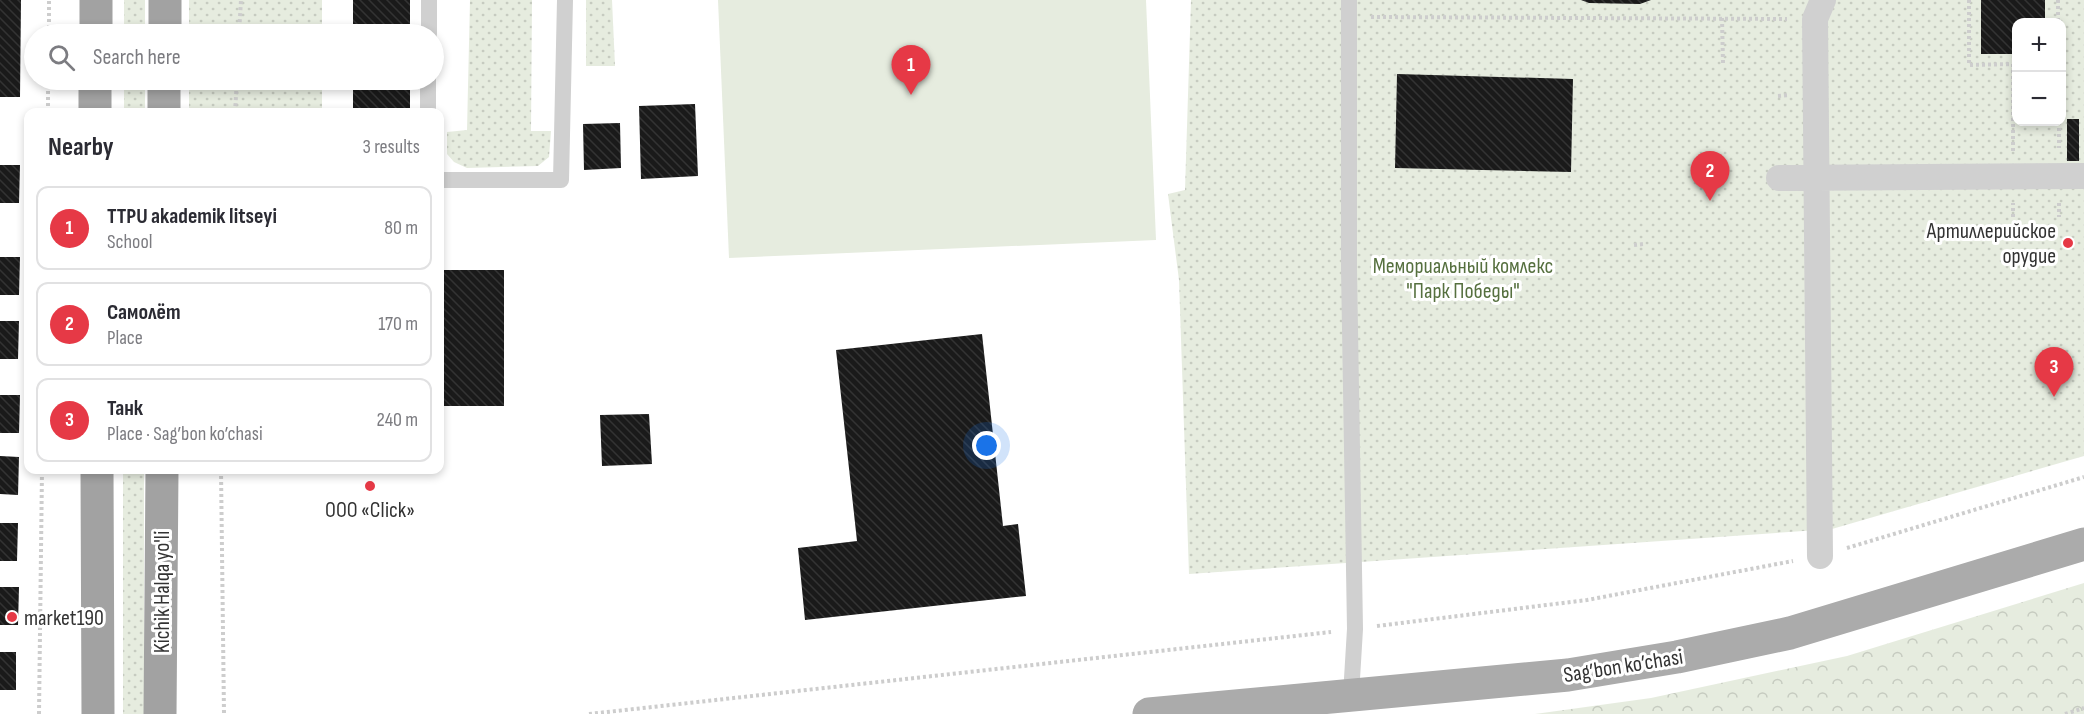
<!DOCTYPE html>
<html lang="en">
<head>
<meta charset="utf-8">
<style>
  :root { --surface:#fff; --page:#f7f7f7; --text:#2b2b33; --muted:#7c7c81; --line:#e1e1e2; --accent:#e63946 }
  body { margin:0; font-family:"Sofia Sans Condensed",sans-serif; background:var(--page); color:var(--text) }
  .controls { position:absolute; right:18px; top:18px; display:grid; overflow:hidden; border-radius:12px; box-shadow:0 3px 9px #0003 }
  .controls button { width:54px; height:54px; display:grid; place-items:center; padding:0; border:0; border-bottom:2px solid var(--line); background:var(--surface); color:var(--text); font:30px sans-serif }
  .you { position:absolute; left:987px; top:446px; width:21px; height:21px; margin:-15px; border:4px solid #fff; border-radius:50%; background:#1a73e8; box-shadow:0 0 0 9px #1a73e833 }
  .badge { display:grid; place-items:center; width:39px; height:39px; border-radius:50%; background:var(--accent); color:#fff; font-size:20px; font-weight:700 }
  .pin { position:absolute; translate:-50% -50px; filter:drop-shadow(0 2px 3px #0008) }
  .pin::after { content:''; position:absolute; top:32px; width:21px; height:18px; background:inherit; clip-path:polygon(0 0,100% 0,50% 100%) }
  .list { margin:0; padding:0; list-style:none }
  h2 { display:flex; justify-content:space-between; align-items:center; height:78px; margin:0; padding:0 24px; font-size:26px }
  h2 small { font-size:20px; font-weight:400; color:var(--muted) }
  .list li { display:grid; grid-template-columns:39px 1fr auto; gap:18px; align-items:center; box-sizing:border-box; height:84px; margin:0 12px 12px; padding:0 12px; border:2px solid var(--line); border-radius:12px }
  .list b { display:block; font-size:22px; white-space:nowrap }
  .list p { margin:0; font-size:20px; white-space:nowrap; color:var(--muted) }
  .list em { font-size:20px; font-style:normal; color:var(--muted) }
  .icon { flex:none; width:33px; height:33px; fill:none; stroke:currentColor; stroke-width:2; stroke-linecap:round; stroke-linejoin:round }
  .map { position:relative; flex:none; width:2084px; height:714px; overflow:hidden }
  .search { position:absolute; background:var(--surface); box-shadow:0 3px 9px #0003; left:24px; top:24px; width:420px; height:66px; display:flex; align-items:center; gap:15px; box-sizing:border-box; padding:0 21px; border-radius:33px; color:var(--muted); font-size:22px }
  .panel { position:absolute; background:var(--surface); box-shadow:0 3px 9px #0003; left:24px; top:108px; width:420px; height:366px; border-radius:12px }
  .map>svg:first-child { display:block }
  .grass { fill:url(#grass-dots); fill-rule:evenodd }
  .forest { fill:url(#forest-crowns) }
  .pitch { fill:#e6ecdf }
  .building { fill:url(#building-back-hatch) }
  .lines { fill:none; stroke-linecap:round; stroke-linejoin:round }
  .path { stroke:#cdcdcd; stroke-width:4; stroke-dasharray:3 3; stroke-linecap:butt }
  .service { stroke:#d0d0d0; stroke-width:16 }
  .pedestrian { stroke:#d0d0d0; stroke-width:26 }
  .primary { stroke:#ababab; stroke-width:33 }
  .trunk { stroke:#a2a2a2; stroke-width:33 }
  .poi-dot { fill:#e63946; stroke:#fff; stroke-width:2 }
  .labels { text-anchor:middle; stroke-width:6; stroke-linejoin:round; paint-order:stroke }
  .poi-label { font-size:22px; fill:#333; stroke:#fff; text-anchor:end }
  .park-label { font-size:22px; fill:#56703f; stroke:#fff }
  .street-label { font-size:22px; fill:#333; stroke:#fff }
</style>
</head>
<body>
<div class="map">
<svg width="2084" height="714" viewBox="0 0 2084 714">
  <defs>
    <pattern id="grass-dots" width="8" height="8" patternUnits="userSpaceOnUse" patternTransform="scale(1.5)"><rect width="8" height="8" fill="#e6ecdf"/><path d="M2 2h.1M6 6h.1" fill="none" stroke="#c6cbc0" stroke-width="1.8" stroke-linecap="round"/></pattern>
    <pattern id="forest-crowns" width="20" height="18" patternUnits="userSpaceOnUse" patternTransform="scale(1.5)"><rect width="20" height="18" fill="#e6ecdf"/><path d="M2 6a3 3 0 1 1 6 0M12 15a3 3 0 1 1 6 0" fill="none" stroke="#c6cbc0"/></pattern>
    <pattern id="building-back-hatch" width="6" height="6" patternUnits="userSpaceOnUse" patternTransform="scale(1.5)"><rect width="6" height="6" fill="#1a1a1a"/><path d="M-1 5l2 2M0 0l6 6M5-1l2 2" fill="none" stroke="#333"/></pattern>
  </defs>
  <rect width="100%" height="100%" fill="#fff"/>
  <!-- grass -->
  <path class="grass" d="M124,0h21v34h-21z
    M189,0h133v34h-133z
    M470,0h62l-1,131h20l-2,26 -11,9 -71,2 -13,-6 -7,-8v-22l20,-2z
    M586,0h26l3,66h-29z
    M1191,0h893v456l-252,73 -643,45 -10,-294 -11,-86 17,-4zM2016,22h46v100h-46z
    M124,80h21v32h-21z
    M189,80h133v32h-133z
    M123,470h21v244h-21z"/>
  <!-- forest -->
  <path class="forest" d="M2084,583v131h-549l116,-16 196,-42z"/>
  <!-- pitch -->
  <path class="pitch" d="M718,0h428l10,240 -427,18z"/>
  <!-- building -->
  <path class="building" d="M0,0h21l-1,97h-20z
    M353,0h57v34h-57z
    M1581,0h70l-11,4 -51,-1z
    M1981,0h64v22h-29v32h-35z
    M1397,74l176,5 -2,93 -176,-4z
    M353,80h57v32h-57z
    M695,104l3,72 -57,3 -2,-73z
    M2067,119h12v42h-12z
    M620,123l1,45 -37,2 -1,-46z
    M0,165h20l-1,38h-19z
    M0,257h20l-1,38h-19z
    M440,270h64v136h-64z
    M0,321h19l-1,38h-18z
    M982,334l21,192 15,-2 8,72 -221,24 -7,-72 59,-7 -21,-191z
    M0,395h20l-1,38h-19z
    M649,414l3,50 -50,2 -2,-51z
    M0,456l19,1 -1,38 -18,-1z
    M0,523h18l-1,38h-17z
    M0,587h19l-1,38h-18z
    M0,652h16v38h-16z"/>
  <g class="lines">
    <!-- path -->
    <path class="path" d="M1969,0v65l47,-1
      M2058,0v22
      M1371,17l416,2
      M1722,18l1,45
      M49,34v-34
      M239,34l2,-34
      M2013,64v87
      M1778,96l12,-1
      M48,112v-32
      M235,112l2,-32
      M2059,122v26
      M2059,203v14
      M2013,217v-14
      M1634,245l10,-1
      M221,470l3,244
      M1847,548l237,-71
      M1377,626l210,-26 206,-39
      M39,714l3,-244
      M589,714l742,-82
      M2065,714l19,-6"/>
    <!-- service -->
    <path class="service" d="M1349,0v269l6,360 -4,66
      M429,34v-34
      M428,112v-32
      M440,180h121l4,-180"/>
    <!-- pedestrian -->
    <path class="pedestrian" d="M1779,178l305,-2
      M1820,556l-5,-537 8,-19"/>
    <!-- primary -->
    <path class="primary" d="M1149,714l419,-39 109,-18 113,-24 294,-89"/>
    <!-- trunk -->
    <path class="trunk" d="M96,34v-34
      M165,34v-34
      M95,112v-32
      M164,112v-32
      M97,470l1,244
      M160,714l2,-244"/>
  </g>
  <!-- markers -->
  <g class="poi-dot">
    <circle cx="2068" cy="243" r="6"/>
    <circle cx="370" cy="486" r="6"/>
    <circle cx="12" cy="617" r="6"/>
  </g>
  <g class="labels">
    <!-- poi labels -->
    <g class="poi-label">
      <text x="2056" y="238">Артиллерийское<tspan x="2056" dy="25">орудие</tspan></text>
      <text x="370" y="517" text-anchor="middle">OOO «Click»</text>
      <text x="24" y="625" text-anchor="start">market190</text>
    </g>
    <!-- park labels -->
    <g class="park-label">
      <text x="1463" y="273">Мемориальный комлекс<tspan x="1463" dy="25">"Парк Победы"</tspan></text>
    </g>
    <!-- street labels -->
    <g class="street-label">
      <text transform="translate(161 592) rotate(-90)" y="8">Kichik Halqa yo'li</text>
      <text transform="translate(1623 665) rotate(-9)" y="8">Sag’bon ko’chasi</text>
    </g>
  </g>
</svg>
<div class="controls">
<button>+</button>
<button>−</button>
</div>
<div class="you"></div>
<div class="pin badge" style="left:911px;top:95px">1</div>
<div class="pin badge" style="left:1710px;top:201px">2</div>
<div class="pin badge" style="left:2054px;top:397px">3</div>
<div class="search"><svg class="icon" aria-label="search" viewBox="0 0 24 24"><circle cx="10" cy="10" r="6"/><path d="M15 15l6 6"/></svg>Search here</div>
<section class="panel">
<h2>Nearby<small>3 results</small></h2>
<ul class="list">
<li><span class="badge">1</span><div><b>TTPU akademik litseyi</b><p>School</p></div><em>80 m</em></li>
<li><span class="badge">2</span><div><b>Самолёт</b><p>Place</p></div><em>170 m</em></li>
<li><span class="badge">3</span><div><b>Танк</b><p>Place · Sag’bon ko’chasi</p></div><em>240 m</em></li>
</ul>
</section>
</div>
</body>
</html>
